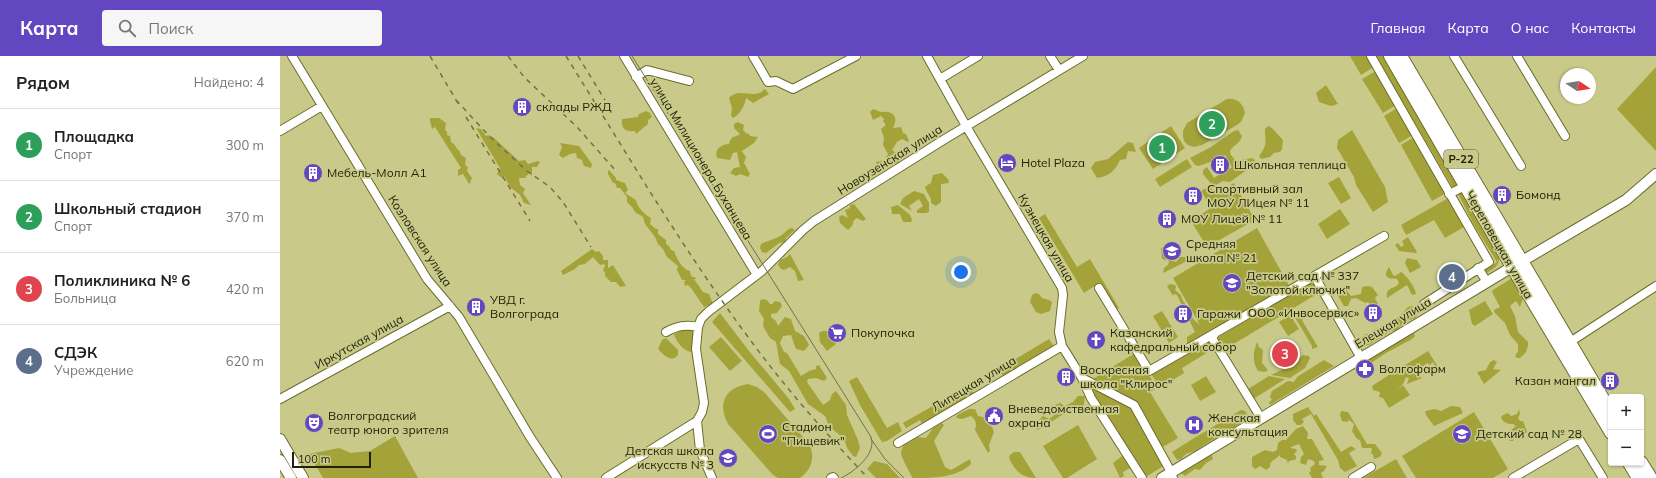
<!DOCTYPE html>
<html lang="ru">
<head>
<meta charset="utf-8">
<style>
  :root { --surface:#fff; --page:#f6f6f6; --text:#222; --muted:#767676; --line:#e0e0e0; --accent:#6347c0 }
  body { margin:0; font-family:Mulish,sans-serif; background:var(--page); color:var(--text) }
  .controls { position:absolute; right:12px; bottom:12px; display:grid; overflow:hidden; border-radius:4px; box-shadow:0 1px 3px #0004 }
  .controls button { width:36px; height:36px; display:grid; place-items:center; padding:0; border:0; border-bottom:1px solid var(--line); background:var(--surface); color:var(--text); font:20px sans-serif }
  .compass { position:absolute; left:1280px; top:12px; width:36px; height:36px; border-radius:50%; background:var(--surface); box-shadow:0 1px 3px #0004; rotate:102deg }
  .scale { position:absolute; left:12px; bottom:10px; width:79px; box-sizing:border-box; padding-left:4px; border:2px solid #222208; border-top:0; font-size:11px; line-height:14px; white-space:nowrap; color:#222208; -webkit-text-stroke:3px #c9ca8a; paint-order:stroke }
  .you { position:absolute; left:681px; top:216px; width:14px; height:14px; margin:-10px; border:3px solid #fff; border-radius:50%; background:#1a73e8; box-shadow:0 0 0 6px #1a73e833 }
  .badge { display:grid; place-items:center; width:26px; height:26px; border-radius:50%; background:var(--accent); color:#fff; font-size:13px; font-weight:700 }
  .pin { position:absolute; translate:-50% -50%; border:2px solid #fff; box-shadow:0 1px 4px #0006 }
  .list { margin:0; padding:0; list-style:none }
  h2 { display:flex; justify-content:space-between; align-items:center; height:52px; margin:0; padding:0 16px; font-size:17px }
  h2 small { font-size:13px; font-weight:400; color:var(--muted) }
  .list li { display:grid; grid-template-columns:26px 1fr auto; gap:12px; align-items:center; box-sizing:border-box; height:72px; padding:0 16px; border-top:1px solid var(--line) }
  .list b { display:block; font-size:15px; white-space:nowrap }
  .list p { margin:0; font-size:13px; white-space:nowrap; color:var(--muted) }
  .list em { font-size:13px; font-style:normal; color:var(--muted) }
  .icon { flex:none; width:22px; height:22px; fill:none; stroke:currentColor; stroke-width:2; stroke-linecap:round; stroke-linejoin:round }
  .map { position:relative; flex:none; width:1376px; height:422px; overflow:hidden }
  header { display:flex; align-items:center; gap:24px; box-sizing:border-box; height:56px; padding:0 20px; background:var(--accent); color:#fff }
  header strong { font-size:19px }
  nav { display:flex; gap:22px; margin-inline-start:auto; font-size:14px }
  .search { width:280px; height:36px; background:var(--page); display:flex; align-items:center; gap:10px; box-sizing:border-box; padding:0 14px; border-radius:4px; color:var(--muted); font-size:15px }
  main { display:flex }
  aside { flex:1; background:var(--surface) }
  .map>svg:first-child { display:block }
  .green { fill:#a4a33a }
  .lines { fill:none; stroke-linecap:round; stroke-linejoin:round }
  .minor-casing { stroke:#6d6c2f; stroke-width:10 }
  .major-casing { stroke:#6d6c2f; stroke-width:12 }
  .highway-casing { stroke:#6d6c2f; stroke-width:14 }
  .minor { stroke:#fff; stroke-width:8 }
  .major { stroke:#fff; stroke-width:10 }
  .highway { stroke:#fff; stroke-width:12 }
  .tram { stroke:#717246; stroke-width:1 }
  .rail { stroke:#717246; stroke-width:1.5; stroke-dasharray:5 5; stroke-linecap:butt }
  .labels { text-anchor:middle; stroke-width:3.5; stroke-linejoin:round; paint-order:stroke }
  .shield { fill:#c9ca8a; stroke:#54542f; stroke-width:1 }
  .shield-label { font-size:11px; font-weight:bold; fill:#222208 }
  .poi-label { font-size:12px; fill:#222208; stroke:#c9ca8a; text-anchor:start }
  .street-label { font-size:12px; fill:#222208; stroke:#c9ca8a }
</style>
</head>
<body>
<header>
<strong>Карта</strong>
<div class="search"><svg class="icon" aria-label="search" viewBox="0 0 24 24"><circle cx="10" cy="10" r="6"/><path d="M15 15l6 6"/></svg>Поиск</div>
<nav><a>Главная</a><a>Карта</a><a>О нас</a><a>Контакты</a></nav>
</header>
<main>
<aside>
<h2>Рядом<small>Найдено: 4</small></h2>
<ul class="list">
<li><span class="badge" style="background:#2e9e5b">1</span><div><b>Площадка</b><p>Спорт</p></div><em>300 m</em></li>
<li><span class="badge" style="background:#2e9e5b">2</span><div><b>Школьный стадион</b><p>Спорт</p></div><em>370 m</em></li>
<li><span class="badge" style="background:#e0444e">3</span><div><b>Поликлиника № 6</b><p>Больница</p></div><em>420 m</em></li>
<li><span class="badge" style="background:#5c6f8a">4</span><div><b>СДЭК</b><p>Учреждение</p></div><em>620 m</em></li>
</ul>
</aside>
<div class="map">
<svg width="1376" height="422" viewBox="0 0 1376 422">
  <rect width="100%" height="100%" fill="#c9ca8a"/>
  <!-- green -->
  <path class="green" d="M1070,0h18l6,11 -13,8z
    M1096,0h7l77,129 -7,3z
    M1376,11v84l-39,-42z
    M1096,15l20,34 -13,8 -21,-34z
    M1046,29l12,19 -7,2 -12,-4 -3,-9z
    M485,33l4,5 -16,9 -7,-5c-1,7 -6,17 -13,20l-2,-2 1,-8 -3,-10c9,-10 21,-1 30,-5 3,-1 4,-3 6,-4z
    M947,43c10,-1 16,4 18,14l-4,9 -4,3 -35,20 -8,2 -6,-2 -4,-4 -1,-5v-5l4,-8z
    M1117,52l16,27 -14,8 -15,-27z
    M593,53l8,3c12,-2 18,5 12,16l8,-1 2,6 3,1 3,7 -1,1 -6,-3 -5,3 -5,8 4,3 1,6 4,4 -6,3v-3l-8,2v3h-8l-3,-6 9,-2 3,-6 -5,-9 1,-7 -3,-9 5,-4 -3,-4 1,-2 -3,-3 -8,4 -3,-8z
    M366,55l4,2 2,4 -4,3v4l-12,10 -1,-3c-9,1 -14,-1 -13,-12l16,-2 1,-3z
    M150,62h9l7,5 -1,7 2,2v3l3,1 1,6 3,2 4,6h1l2,5 5,3 -1,7 3,2 -1,4 5,7 -2,5 -1,1 -6,-10 -5,2v-6l3,-2 -26,-41 -3,2 -2,-8z
    M458,66l6,3 -1,5 3,3 3,1 1,2 8,1 -4,6 -12,8 -1,-1 5,7 -2,6 6,11 -2,3 -8,-3 -4,2 -6,-3 4,-5 6,-1 -3,-15 -4,1 -3,7 -13,-2c-3,-8 4,-14 12,-14 2,-9 5,-6 11,-10l-6,-6v-4z
    M891,70l14,22 -32,21 -14,-21z
    M988,70l4,2 11,12 -1,9 -2,3 -6,1 -4,4 -9,2 -2,-3c9,-12 6,-13 6,-27z
    M196,72l5,1 5,7 2,-1 5,2 26,24 6,-1 3,4 10,-3 2,1 -3,5h-5v9l-3,-3 -4,5h-6l1,7 5,4 -2,4 8,12 -7,-2 -4,-8 -10,-8 -6,-11 -2,2 -5,-4 3,-6 -2,-3z
    M958,74l4,6c-2,8 -9,9 -12,15l1,4 5,6 16,-3 3,2 -2,3 -6,2 1,4 -18,13 -7,-1 -9,5 -2,-1 -9,-11v-4l4,-3 7,11 18,-11 -7,-12 -13,8 -2,-1 -11,4 -4,-1 -5,-7 21,-11 23,-16z
    M1072,74l33,57 3,15 -15,10 -17,-27 -2,-8 -17,-29 1,-8z
    M1134,81l32,56 -14,8 -31,-56z
    M848,86l5,1 3,9 -8,-1 -2,8 -6,1c-4,10 -12,17 -23,18l-6,-10 4,-6 13,-3z
    M280,87l19,3 13,18 -1,4 -7,-2 -2,-6 -5,-2 -1,-5 -6,1 -7,4 -4,-3 3,-8z
    M907,103l5,8 -32,20 -5,-8z
    M329,114l7,8v2l9,3 3,7 -3,3 11,7c1,7 9,15 15,18l-1,6 6,5h2v5l8,6v4l3,2 2,4 3,1c2,5 7,18 16,20l1,5 5,2v1h-2l9,13 6,2 4,10 -9,3 -13,-19 -3,-3 -3,1 -1,-4 2,-2h-4l-5,-10 1,-4 -11,-9 -4,-8 -5,-5 -3,-7 -10,-13 -2,-7 -8,-5 -3,-5 -5,-5v-5l-7,-9h-3l-2,-5h-2l-5,-9v-3z
    M662,117l6,6 1,4 -8,1v18l-5,4 -5,-3v-4l-6,-11 1,-2 5,-3 2,-8z
    M1059,121l12,21 -10,6 -13,-21z
    M954,127l21,37 -48,27 -16,-26 20,-13 -10,-17 9,-5 5,8z
    M634,135l10,3 5,9v9l-3,1h-9v-3l6,-4 -4,-7 -10,7 3,5 -12,-7 3,-6z
    M1182,135l37,67c0,9 -6,11 -14,16l-2,-3 14,-9 -23,-37 -16,-31z
    M1170,141l14,30 -19,11 -11,-18 -28,15 -5,-10z
    M574,148l12,15 -3,2 -6,-3 -3,2 -2,6 -4,4 -8,-7 -1,-6 3,-2 6,3 -3,-8 5,-2v-3z
    M618,149l12,10 2,5 -1,2h-8l-3,-8h-8l-1,-7z
    M1060,153l10,15 -23,15 -9,-15z
    M765,158l32,53 13,-8 29,49 -4,2 -16,-27 -15,10 -45,-75z
    M512,172l3,2 -9,8 -1,4 -6,1 -13,10 -4,-1 -2,-4 1,-4c7,-4 16,-5 22,-10 4,-3 4,-5 9,-6z
    M977,172l34,61 -102,56 -2,-2v-6l8,-5 -18,-37 -3,-1 -1,2 -6,-10 3,-2 5,1 1,2 -1,3 6,5 1,4 8,13 3,7 7,6 -27,-47z
    M1128,181l9,15 -1,1 -17,-2 -4,-6 3,-2 3,4 3,-2 -2,-4z
    M884,191l12,8 -3,6 3,1 4,-5h6l3,3 -26,13 1,-5 4,-3 1,-3 -1,-2 -6,-1 -1,-11z
    M312,193l4,3 3,-1 4,5v4h5v8l5,-3 13,21 -6,1 -4,-5h-5l-6,-6v-3l-2,-3 2,-4 -1,-2 -4,1 -7,-8 -8,7 -6,1 -4,4 -12,6 -2,-4z
    M510,198l14,26 -6,1 -3,-10 -5,-4 -6,3 -3,-1 -3,-4 2,-5 7,-3z
    M1127,202l10,2 4,7 -11,6 -5,-10z
    M1109,211l4,8 2,1 6,-4c6,4 14,15 15,22l-4,1 -5,-10 -20,13c-2,-12 8,-8 12,-15l-2,-4c-9,0 -15,-2 -8,-12z
    M1232,222l11,21 -3,8 -4,-6 -6,5 5,10 3,16 10,10v4l-2,6 -6,6h-3l-2,-2 3,-5v-7l-8,-9 -5,-12 -11,-11v-2l6,-3 -8,-15 1,-2z
    M1035,223l7,12 -100,60 -7,-12z
    M1088,230l4,1 6,8 -3,3 3,6 -6,3 -4,-5 -3,1 -9,-5 -5,1 -3,7h-4l-10,-17 10,-2 7,9 10,-2 1,-7z
    M756,237l3,1 3,4 7,2 3,2 -2,9 -9,3 -5,-2 -6,-10 2,-7z
    M482,243l5,1 3,4h2l3,-3 5,1 2,4 -5,7 -6,1v3l5,4 2,5 7,-9 6,2 4,12 9,5 5,9 -5,6 -8,-2 -5,-14 -8,1 -3,7 4,9 3,1 14,23 8,-5 7,-2v-3l3,-1 8,13 -3,3 -8,-3 -8,1 -1,3 16,23 7,-5 2,-6 4,-3 10,14 1,10 11,25 2,8 -4,9 -3,-1 -6,-8 -3,-9 -15,-13 -4,-10 -17,-12 -19,-33 -9,-7 -4,-22 -6,-4 -7,-12 1,-7 -5,-8 1,-10z
    M1205,245l8,13 -18,12 -3,-2 -3,-14z
    M1133,250l4,9 -2,3 -11,4 -7,8 -6,1 -22,14 -5,1 -4,4 -4,-9c3,-3 7,-4 10,-7l6,-1 2,-3 26,-14 8,-9z
    M1019,254l4,12 15,25 -6,2v-3l-19,-32z
    M882,255l16,26 -9,6 -16,-27z
    M440,257l29,38 40,48 6,10 -5,3 -78,-90z
    M1010,259l9,14 -11,7 -9,-14z
    M406,273l8,1v17l-3,5c-8,-1 -15,-11 -17,-18z
    M542,275h6l8,13 -9,7 -7,-9 -1,-9z
    M1133,276l2,4 -3,3 -26,14 -25,17 -4,-4z
    M441,281l21,24 -12,10 -21,-24z
    M386,282l12,12v5l-3,3c-8,2 -12,-4 -17,-9l4,-9z
    M932,282l3,10 -33,20 2,5 -16,10 -12,-2 -5,-7z
    M769,283l6,9 -51,30 -5,-9z
    M977,286l2,5 4,3 -1,13 6,7 -3,2 -7,-1c-6,-10 -5,-18 -1,-29z
    M1148,295l12,19 -1,1 -2,-2 -1,2h-3l-1,-3 3,-2 -2,-4 -3,3 -3,-2 -5,4 -2,-1v4l-4,1v3l6,4 -15,6 2,-6 -3,-1 -3,7 -6,5 6,-4 7,10 -21,13 -6,-10 -4,-1 1,-5 -7,-2 -1,-4 23,-15 6,-2 4,-4z
    M855,297l22,35 -7,4 28,46 -22,13 9,14 -21,13 -57,-92 9,-9z
    M1023,299l6,1 1,2 -5,10 -15,10 -19,-3 19,-9z
    M1044,304l10,6 -64,39 -1,-3 3,-2 -2,-3 2,-6 16,-10 6,1 3,-5z
    M1214,304l3,2 -4,7 8,1 -17,14 -7,-12 9,-2 4,-8z
    M926,320l10,16 -16,9 -9,-16z
    M989,320l16,3 -32,20 -5,-10z
    M577,321l30,51 11,-6 4,9 -15,10 -5,1 -22,-37 -11,-24z
    M468,328l9,3 7,5 45,52c7,13 2,26 -9,34h-22l-5,-3 -45,-51c-11,-21 -3,-36 20,-40z
    M689,329l6,10 -52,31 -3,-6 -14,8 -3,-5z
    M798,340h7l-1,8 -4,9h-8l-4,-2 -17,11 -2,-2 -7,2 2,5 -7,3 -4,-4c5,-3 6,-7 10,-10l6,3 10,-8 -5,-3 2,-1 -1,-2 5,-2 5,3 8,-4z
    M1171,350l9,1 3,6 -29,13 -8,-11 -1,-4 10,-2 6,2z
    M1028,351l6,9 2,-2 25,38 10,-6 5,3 -7,4 8,13 -12,6 -5,-4 -2,-8 -27,-46 -9,5 2,3 -3,3h-4l-4,-5v-6z
    M689,353h6l3,7 5,1 3,6 6,4 2,5 -5,13 1,6 -2,2 -13,-23c2,-6 1,-10 -4,-14l-9,3 -6,-1 1,-3z
    M1239,353l1,5 -2,4 2,3h3l4,11 -10,7 -3,-1 -1,3h-3l-4,-7 10,-8 -3,-2c-6,0 -10,-1 -12,-7l2,-2 5,-2 3,3 6,-2z
    M961,354l4,1 4,6 -2,3 -11,6 -2,2 -6,2 -33,21 -9,3 -5,5 -4,1 -5,-8c23,-15 46,-28 69,-42z
    M1061,355l7,1 19,32h8l7,9 -2,4 -6,2 -1,-5h-2l1,-6h-10l-2,-8 -3,-1 -5,-8 2,-7 -5,-4 -2,2 -5,-1 -2,-6z
    M1194,356l34,57 -15,9h-77l-14,-22z
    M662,367l2,2 -10,16 11,26 6,3 19,-11 1,5c-14,14 -38,14 -58,14 -2,-2 -12,-22 -12,-24 0,-3 2,-8 3,-10l6,-2 7,-5 9,1 7,-10z
    M798,369l19,34 -30,19h-4l-20,-32z
    M1023,370l5,7 -1,6h5l12,21 -5,1v4l8,1 -3,5 -3,2 2,5h-11l-3,-5 2,-2 -1,-3 5,-4 -1,-3 -6,-2 -2,6 -6,-2 1,-6 3,-3 -5,-10 -8,3v1l5,1 1,2 -3,3 2,2v3l-2,1 -5,1 -1,3 -1,-4 -7,-3v-2c-4,5 -10,4 -10,12l-4,3 -6,-4 -5,3 -3,-3v-9l13,-7 8,2 4,-2 1,-7 4,-3h4l10,-11z
    M115,380l23,42h-95l-14,-24 30,-6 12,5 19,-2z
    M734,396h6l16,26c-14,0 -21,-7 -27,-20l1,-3z
    M931,397l2,6 -8,5 -5,6 -5,-1 -10,7 -4,-3 5,-4 11,-5z
    M842,400l5,2 5,9 -9,5 1,4 -4,2 -7,-15z
    M1116,403l11,19h-44z
    M594,405l13,3 13,14h-24l-9,-9z"/>
  <g class="lines">
    <!-- minor casing -->
    <g class="minor-casing">
      <path id="minor" d="M12,0l135,223 32,38 71,120 27,41
        M344,0l133,219
        M473,0l15,26 8,-1 17,8 63,-33
        M647,0l39,70 96,162 1,7 -4,37 3,14 20,32 52,27 37,67 2,6
        M770,0l9,14
        M1091,0l118,206 -65,42
        M1174,0l67,110
        M1237,0l48,80
        M356,21l11,-7 42,11
        M660,23l38,-23
        M0,75l42,-25
        M1169,138l16,-8
        M1198,212l9,14
        M1035,221l46,81
        M819,232l50,83 235,-135
        M386,276c11,-6 20,-8 32,-5
        M934,279l-2,3 49,80
        M1290,286l86,-56
        M802,322l9,20 51,80
        M0,343l170,-93
        M417,365l3,29 12,28
        M618,387l164,-97
        M326,422l91,-57 5,-9 2,-9 -8,-54 2,-22 3,-8 7,-7 54,-41 41,-41 11,-9 131,-82 138,-83
        M551,422l2,-1 1,1
        M1073,422l18,-11
        M1233,422l66,-39 24,39"/>
    </g>
    <!-- major casing -->
    <g class="major-casing">
      <path id="major" d="M0,383l23,39
        M0,404l11,18
        M882,422l350,-211 114,-67 30,-26"/>
    </g>
    <!-- highway casing -->
    <g class="highway-casing">
      <path id="highway" d="M1110,0l122,211 99,166
        M1121,0l210,356
        M1361,406l10,16
        M1349,407l9,15"/>
    </g>
    <!-- minor -->
    <use href="#minor" class="minor"/>
    <!-- major -->
    <use href="#major" class="major"/>
    <!-- highway -->
    <use href="#highway" class="highway"/>
    <!-- tram -->
    <path class="tram" d="M352,0l239,381c6,17 -17,35 -30,41
      M591,383l14,20 19,19"/>
    <!-- rail -->
    <path class="rail" d="M150,0l29,49
      M228,0l16,21 53,50 38,43
      M286,0c61,98 119,197 188,289 35,47 74,91 114,133
      M298,0l27,44
      M176,44l35,38 36,33 23,16 13,15 28,45
      M186,61l64,104"/>
  </g>
  <!-- icons -->
  <defs>
    <g id="building-disc" transform="scale(1)"><circle r="9.5" fill="#6347c0" stroke="#c9ca8a"/><path d="M-4-6H4V6H1V3H-1V6H-4ZM-2.5-4.3h1.7v1.8h-1.7ZM.8-4.3h1.7v1.8H.8ZM-2.5-1h1.7V.8h-1.7ZM.8-1h1.7V.8H.8Z" fill="#fff"/></g>
    <g id="hotel-disc" transform="scale(1)"><circle r="9.5" fill="#6347c0" stroke="#c9ca8a"/><path d="M-6-4.5h1.5V1H6V5H4.5V3h-9V5H-6ZM-4 0a1.8 1.8 0 1 1 3.6 0ZM.5 0V-2.5h3Q6-2.5 6 0Z" fill="#fff"/></g>
    <g id="school-disc" transform="scale(1)"><circle r="9.5" fill="#6347c0" stroke="#c9ca8a"/><path d="M0-5L7-2L0 1L-7-2ZM-4 1L0 2.5L4 1V4Q0 6-4 4Z" fill="#fff"/></g>
    <g id="supermarket-disc" transform="scale(1)"><circle r="9.5" fill="#6347c0" stroke="#c9ca8a"/><path d="M-6-5.5h2.5l.6 2H6L4.5 2H-2.5L-4.4-4H-6ZM-1.5 3.2a1.3 1.3 0 1 0 .1 0ZM3 3.2a1.3 1.3 0 1 0 .1 0Z" fill="#fff"/></g>
    <g id="church-disc" transform="scale(1)"><circle r="9.5" fill="#6347c0" stroke="#c9ca8a"/><path d="M-1.2-6h2.4v3.5h3.3v2.4h-3.3V6h-2.4V-.1h-3.3v-2.4h3.3Z" fill="#fff"/></g>
    <g id="pharmacy-disc" transform="scale(1)"><circle r="9.5" fill="#6347c0" stroke="#c9ca8a"/><path d="M-2-6h4v4h4v4h-4v4h-4v-4h-4v-4h4Z" fill="#fff"/></g>
    <g id="civic-disc" transform="scale(1)"><circle r="9.5" fill="#6347c0" stroke="#c9ca8a"/><path d="M-.6-6.5H3V-4.5H.6V-3L4-1V1h2V6H-6V1h2V-1L-.6-3ZM-1.2 2.5V6h2.4V2.5Z" fill="#fff"/></g>
    <g id="theatre-disc" transform="scale(1)"><circle r="9.5" fill="#6347c0" stroke="#c9ca8a"/><path d="M-5-5.5Q0-4 5-5.5V0Q5 5 0 6Q-5 5-5 0ZM-3.3-2.5H-1v1.5H-3.3ZM1-2.5H3.3v1.5H1ZM-2.8 1Q0 5.5 2.8 1Z" fill="#fff"/></g>
    <g id="hospital-disc" transform="scale(1)"><circle r="9.5" fill="#6347c0" stroke="#c9ca8a"/><path d="M-5-5h3v3.5h4V-5h3V5h-3V1.5h-4V5h-3Z" fill="#fff"/></g>
    <g id="stadium-disc" transform="scale(1)"><circle r="9.5" fill="#6347c0" stroke="#c9ca8a"/><path d="M0-5a6.5 5 0 1 0 0 10a6.5 5 0 1 0 0-10ZM-3.5-1.8h7v3.6h-7Z" fill="#fff"/></g>
  </defs>
  <g fill-rule="evenodd">
    <use href="#building-disc" x="242" y="51"/>
    <use href="#hotel-disc" x="727" y="107"/>
    <use href="#building-disc" x="940" y="109"/>
    <use href="#building-disc" x="33" y="117"/>
    <use href="#building-disc" x="1222" y="139"/>
    <use href="#building-disc" x="913" y="140"/>
    <use href="#building-disc" x="887" y="163"/>
    <use href="#school-disc" x="892" y="195"/>
    <use href="#school-disc" x="952" y="227"/>
    <use href="#building-disc" x="196" y="251"/>
    <use href="#building-disc" x="1093" y="257"/>
    <use href="#building-disc" x="903" y="258"/>
    <use href="#supermarket-disc" x="557" y="277"/>
    <use href="#church-disc" x="816" y="284"/>
    <use href="#pharmacy-disc" x="1085" y="313"/>
    <use href="#building-disc" x="786" y="321"/>
    <use href="#building-disc" x="1330" y="325"/>
    <use href="#civic-disc" x="714" y="360"/>
    <use href="#theatre-disc" x="34" y="367"/>
    <use href="#hospital-disc" x="914" y="369"/>
    <use href="#stadium-disc" x="488" y="378"/>
    <use href="#school-disc" x="1182" y="378"/>
    <use href="#school-disc" x="448" y="402"/>
  </g>
  <g class="labels">
    <!-- shield labels -->
    <rect class="shield" x="1164" y="94" width="34" height="18" rx="3"/>
    <g class="shield-label">
      <text x="1181" y="107">Р-22</text>
    </g>
    <!-- poi labels -->
    <g class="poi-label">
      <text x="256" y="55">склады РЖД</text>
      <text x="741" y="111">Hotel Plaza</text>
      <text x="954" y="113">Школьная теплица</text>
      <text x="47" y="121">Мебель-Молл А1</text>
      <text x="927" y="137">Спортивный зал<tspan x="927" dy="14">МОУ ЛИцея № 11</tspan></text>
      <text x="1236" y="143">Бомонд</text>
      <text x="901" y="167">МОУ Лицей № 11</text>
      <text x="906" y="192">Средняя<tspan x="906" dy="14">школа № 21</tspan></text>
      <text x="966" y="224">Детский сад № 337<tspan x="966" dy="14">"Золотой ключик"</tspan></text>
      <text x="210" y="248">УВД г.<tspan x="210" dy="14">Волгограда</tspan></text>
      <text x="1079" y="261" text-anchor="end">ООО «Инвосервис»</text>
      <text x="917" y="262">Гаражи</text>
      <text x="571" y="281">Покупочка</text>
      <text x="830" y="281">Казанский<tspan x="830" dy="14">кафедральный собор</tspan></text>
      <text x="1099" y="317">Волгофарм</text>
      <text x="800" y="318">Воскресная<tspan x="800" dy="14">школа "Клирос"</tspan></text>
      <text x="1316" y="329" text-anchor="end">Казан мангал</text>
      <text x="728" y="357">Вневедомственная<tspan x="728" dy="14">охрана</tspan></text>
      <text x="48" y="364">Волгоградский<tspan x="48" dy="14">театр юного зрителя</tspan></text>
      <text x="928" y="366">Женская<tspan x="928" dy="14">консультация</tspan></text>
      <text x="502" y="375">Стадион<tspan x="502" dy="14">"Пищевик"</tspan></text>
      <text x="1196" y="382">Детский сад № 28</text>
      <text x="434" y="399" text-anchor="end">Детская школа<tspan x="434" dy="14">искусств № 3</tspan></text>
    </g>
    <!-- street labels -->
    <g class="street-label">
      <text transform="translate(421 103) rotate(59)" y="4">улица Милиционера Буханцева</text>
      <text transform="translate(610 104) rotate(-32)" y="4">Новоузенская улица</text>
      <text transform="translate(766 182) rotate(60)" y="4">Кузнецкая улица</text>
      <text transform="translate(140 185) rotate(57)" y="4">Козловская улица</text>
      <text transform="translate(1219 189) rotate(60)" y="4">Череповецкая улица</text>
      <text transform="translate(1113 267) rotate(-31)" y="4">Елецкая улица</text>
      <text transform="translate(79 286) rotate(-29)" y="4">Иркутская улица</text>
      <text transform="translate(694 328) rotate(-31)" y="4">Липецкая улица</text>
    </g>
  </g>
</svg>
<div class="controls">
<button>+</button>
<button>−</button>
</div>
<svg class="compass" viewBox="-18 -18 36 36"><path d="M0-13l5 13h-10z" fill="#e53935"/><path d="M0 13l5-13h-10z" fill="#767676"/></svg>
<div class="scale">100 m</div>
<div class="you"></div>
<div class="pin badge" style="left:882px;top:92px;background:#2e9e5b">1</div>
<div class="pin badge" style="left:932px;top:68px;background:#2e9e5b">2</div>
<div class="pin badge" style="left:1005px;top:298px;background:#e0444e">3</div>
<div class="pin badge" style="left:1172px;top:221px;background:#5c6f8a">4</div>
</div>
</main>
</body>
</html>
